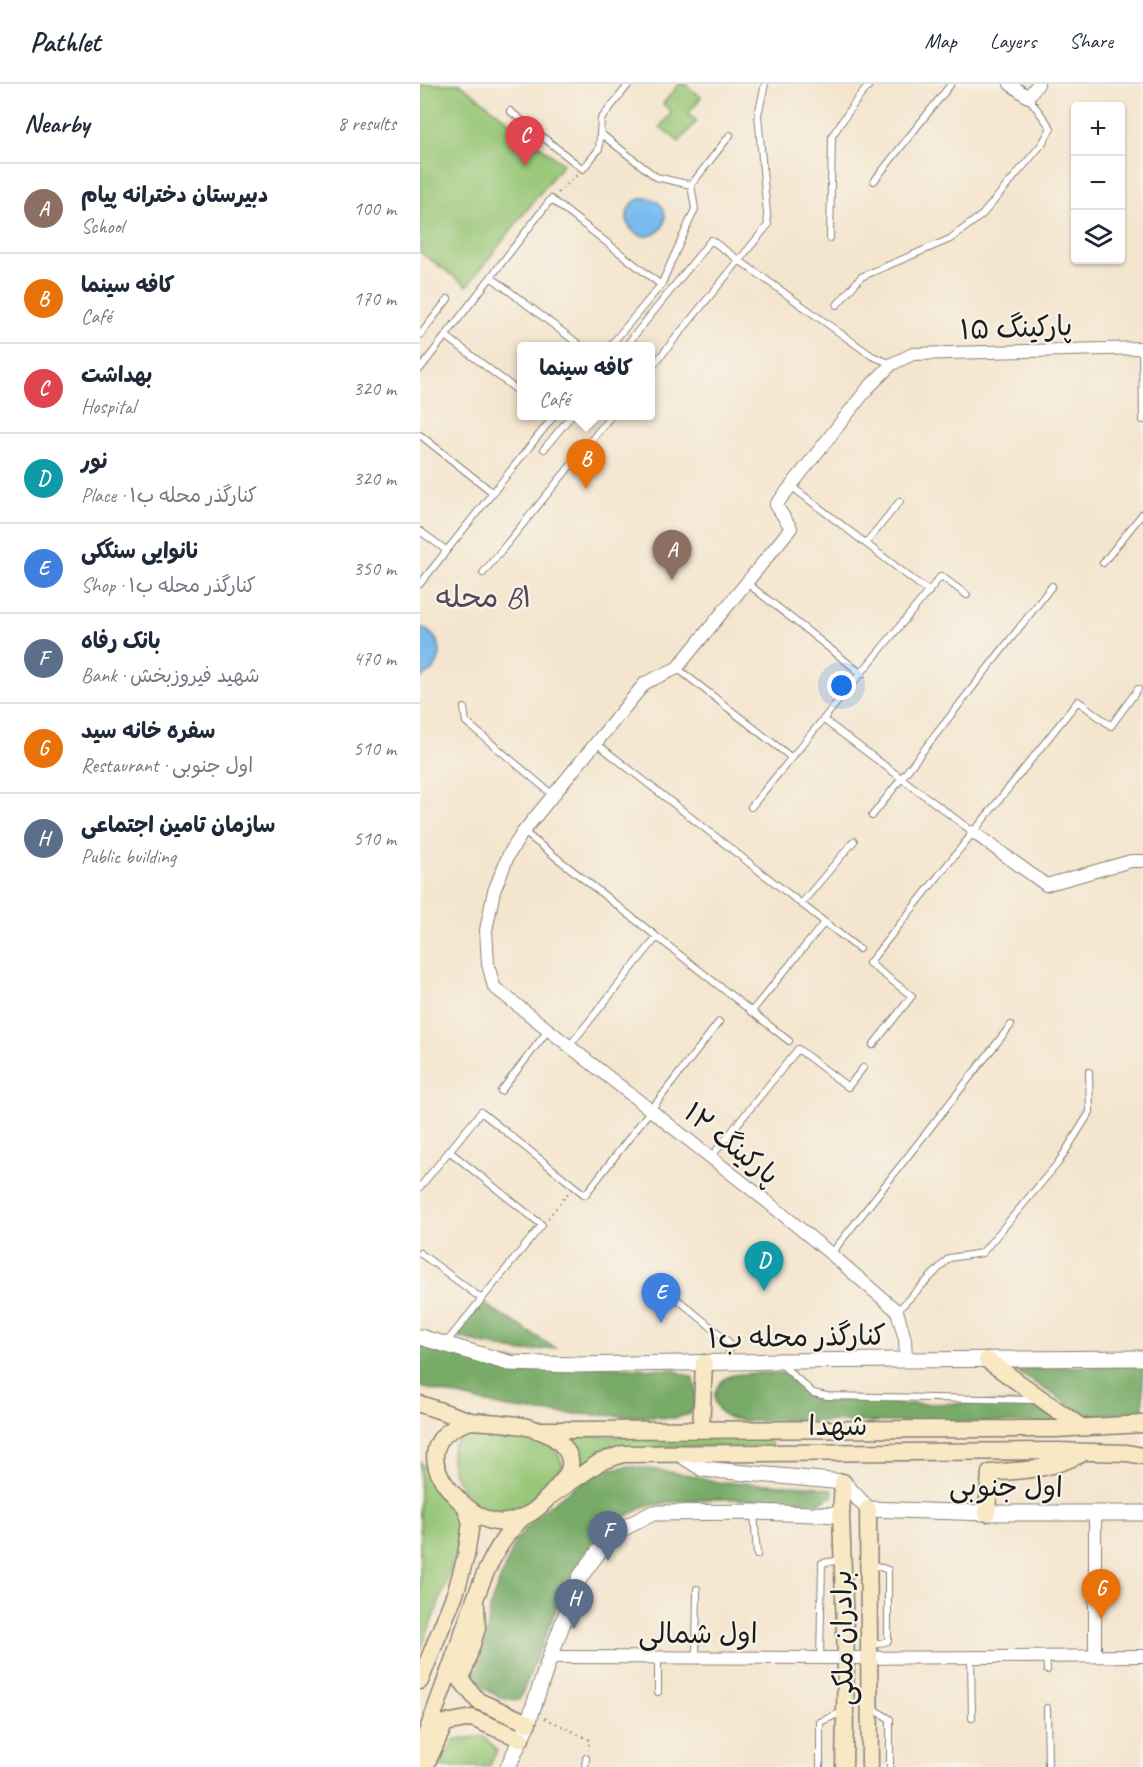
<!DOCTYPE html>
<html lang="en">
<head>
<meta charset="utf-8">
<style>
  :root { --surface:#fff; --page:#f2f2f3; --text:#1f2937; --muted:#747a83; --line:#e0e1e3; --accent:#c8321e }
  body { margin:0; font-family:Caveat,"Playpen Sans Arabic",sans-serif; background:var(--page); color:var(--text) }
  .controls { position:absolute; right:18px; top:18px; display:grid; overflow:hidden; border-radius:6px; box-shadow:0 2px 4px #0004 }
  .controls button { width:54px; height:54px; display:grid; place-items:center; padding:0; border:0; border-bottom:2px solid var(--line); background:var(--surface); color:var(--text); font:30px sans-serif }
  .you { position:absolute; left:422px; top:602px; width:21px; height:21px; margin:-15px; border:4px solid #fff; border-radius:50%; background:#1a73e8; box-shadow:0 0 0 9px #1a73e833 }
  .badge { display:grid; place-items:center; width:39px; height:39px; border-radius:50%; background:var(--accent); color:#fff; font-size:20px; font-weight:700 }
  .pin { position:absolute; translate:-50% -50px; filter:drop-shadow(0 2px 3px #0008) }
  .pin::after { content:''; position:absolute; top:32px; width:21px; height:18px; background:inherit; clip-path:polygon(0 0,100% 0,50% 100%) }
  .popup { position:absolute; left:97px; top:258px; width:138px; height:78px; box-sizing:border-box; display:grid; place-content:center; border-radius:6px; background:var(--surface); filter:drop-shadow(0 2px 4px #0005); font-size:20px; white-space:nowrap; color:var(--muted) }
  .popup b { font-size:22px; color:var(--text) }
  .popup::after { content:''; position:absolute; left:50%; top:100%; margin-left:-12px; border:12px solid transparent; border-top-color:var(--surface) }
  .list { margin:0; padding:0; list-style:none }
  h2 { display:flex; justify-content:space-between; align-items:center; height:78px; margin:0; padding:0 24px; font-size:26px }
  h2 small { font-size:20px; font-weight:400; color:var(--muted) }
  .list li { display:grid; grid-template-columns:39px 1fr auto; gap:18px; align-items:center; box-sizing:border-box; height:90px; padding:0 24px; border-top:2px solid var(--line) }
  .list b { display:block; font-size:22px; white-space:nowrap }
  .list p { margin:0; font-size:20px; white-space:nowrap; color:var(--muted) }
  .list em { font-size:20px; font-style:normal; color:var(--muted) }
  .icon { flex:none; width:33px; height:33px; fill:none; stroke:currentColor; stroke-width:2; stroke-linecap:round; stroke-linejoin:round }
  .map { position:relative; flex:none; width:723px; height:1683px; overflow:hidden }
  header { display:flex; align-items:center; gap:36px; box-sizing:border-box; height:84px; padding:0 30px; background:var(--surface); border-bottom:2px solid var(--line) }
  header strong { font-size:28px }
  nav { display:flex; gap:33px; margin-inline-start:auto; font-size:21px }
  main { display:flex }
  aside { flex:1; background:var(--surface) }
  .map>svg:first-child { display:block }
  .green { fill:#96c676; stroke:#597149; stroke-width:1.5 }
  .forest { fill:#78ab67; stroke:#4a6442; stroke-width:1.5 }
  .water { fill:#78bbee; stroke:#4a6c85; stroke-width:1.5 }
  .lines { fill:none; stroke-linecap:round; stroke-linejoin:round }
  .service-casing { stroke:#888075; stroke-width:8 }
  .minor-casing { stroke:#888075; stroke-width:14 }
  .tertiary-casing { stroke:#888075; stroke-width:17 }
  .secondary-casing { stroke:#888075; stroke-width:19 }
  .path { stroke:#888075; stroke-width:2; stroke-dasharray:1.5 4.5; stroke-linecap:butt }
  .service { stroke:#fff; stroke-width:6 }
  .minor { stroke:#fff; stroke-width:12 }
  .tertiary { stroke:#fff; stroke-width:15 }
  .secondary { stroke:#f8e8c3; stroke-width:16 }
  .labels { text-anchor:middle; stroke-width:4.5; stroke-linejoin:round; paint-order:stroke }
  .street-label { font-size:28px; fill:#1c1c1c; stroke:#f7f3e8 }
  .neighbourhood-label { font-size:30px; fill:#564659; stroke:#f7f3e8 }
</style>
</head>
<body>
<header>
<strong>Pathlet</strong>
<nav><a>Map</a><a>Layers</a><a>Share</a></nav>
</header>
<main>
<aside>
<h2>Nearby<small>8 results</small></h2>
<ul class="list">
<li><span class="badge" style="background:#8d6e63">A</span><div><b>دبیرستان دخترانه پیام</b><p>School</p></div><em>100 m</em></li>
<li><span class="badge" style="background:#e8710a">B</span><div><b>کافه سینما</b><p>Café</p></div><em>170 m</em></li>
<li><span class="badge" style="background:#e0444e">C</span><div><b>بهداشت</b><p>Hospital</p></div><em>320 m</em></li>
<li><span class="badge" style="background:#0f9aa8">D</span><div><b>نور</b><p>Place · کنارگذر محله ب۱</p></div><em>320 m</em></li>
<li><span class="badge" style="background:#3f7fe0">E</span><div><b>نانوایی سنگکی</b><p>Shop · کنارگذر محله ب۱</p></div><em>350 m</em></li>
<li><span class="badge" style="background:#5c6f8a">F</span><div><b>بانک رفاه</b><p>Bank · شهید فیروزبخش</p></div><em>470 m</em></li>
<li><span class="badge" style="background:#e8710a">G</span><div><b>سفره خانه سید</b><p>Restaurant · اول جنوبی</p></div><em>510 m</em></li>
<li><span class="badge" style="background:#5c6f8a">H</span><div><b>سازمان تامین اجتماعی</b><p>Public building</p></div><em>510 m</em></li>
</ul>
</aside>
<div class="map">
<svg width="723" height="1683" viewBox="0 0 723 1683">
  <rect width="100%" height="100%" fill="#f7f3e8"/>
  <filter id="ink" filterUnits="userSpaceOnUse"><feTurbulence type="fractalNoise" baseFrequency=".0167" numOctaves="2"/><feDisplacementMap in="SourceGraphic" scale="12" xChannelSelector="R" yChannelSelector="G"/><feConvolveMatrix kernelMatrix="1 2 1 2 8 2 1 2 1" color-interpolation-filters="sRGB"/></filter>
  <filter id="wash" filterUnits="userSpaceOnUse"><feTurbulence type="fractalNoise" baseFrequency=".008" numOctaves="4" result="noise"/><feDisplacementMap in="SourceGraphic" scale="24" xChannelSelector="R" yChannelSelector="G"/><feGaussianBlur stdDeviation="1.35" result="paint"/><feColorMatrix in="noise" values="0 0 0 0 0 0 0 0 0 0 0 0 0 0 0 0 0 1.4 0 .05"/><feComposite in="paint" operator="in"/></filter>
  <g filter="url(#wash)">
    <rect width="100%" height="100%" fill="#f4e5ce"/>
    <!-- green -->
    <path class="green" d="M0,0h41l102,80 -96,122 -47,-34z
      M259,0h6l16,13 -13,17 9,7 -18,21 -19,-15 12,-15 -9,-8z
      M52,1344c30,3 83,2 91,38 -12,16 -26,38 -46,45 -41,16 -97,-58 -45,-83z
      M146,1352l205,1v10h-112l-81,23c3,-16 -2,-22 -12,-34z
      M0,1378l35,43 4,23 -4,28 -9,28 -26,68z
      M63,1652l14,14 -8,17h-51l16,-27z"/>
    <!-- forest -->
    <path class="forest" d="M63,1219l72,45 -34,4 -39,-8 -24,-8z
      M0,1259l51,16 202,11 19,7c7,13 5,23 -2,37l-16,4 -124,-5 -42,-5 -88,-21z
      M723,1281v46l-54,6 -78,-49z
      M366,1289l25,25 17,5 13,-3 59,4 109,-1 24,3 31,17 -315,-2c-6,-1 -13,-1 -19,-3 -21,-8 -20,-33 0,-42 11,-4 43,-3 56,-3z
      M209,1382l61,9 28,7 95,4 20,4 -1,7 -11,5c-55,-1 -114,-8 -168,3 -23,5 -61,33 -72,53 -25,44 -41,95 -62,142 -22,-1 -30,-7 -44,-23l11,-37 5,-37 25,-63 23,-26 28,-22 35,-22z"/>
    <!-- water -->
    <path class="water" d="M207 133a19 19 0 1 1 38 0a19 19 0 1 1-38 0Z
      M0,543c27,11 26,40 0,51z"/>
  </g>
  <g filter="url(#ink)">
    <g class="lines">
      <!-- service casing -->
      <g class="service-casing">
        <path id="service" d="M90,27l73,58 16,-20 2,-30 28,-35
          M180,49l56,44 35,8
          M454,97l77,-97
          M410,154l2,-102 24,-35 14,-17
          M71,193l90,69
          M417,221l24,-28 89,-38 32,-24 60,-71 9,-16 -23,-31
          M0,251l28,-36
          M26,252l76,58
          M190,262l51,-61 34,-76 -4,-24 39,-50
          M206,262l85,-106 161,116 20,8
          M722,264l1,72
          M231,284l117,-143 -10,-110 7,-31
          M0,285l131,-170 110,86
          M0,351l72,57
          M124,365l27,-33
          M371,402l138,106
          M0,447l26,19
          M446,459l34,-42
          M683,479l40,-50
          M63,489l128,-157
          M327,499l115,91
          M0,500l134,-168
          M257,584l115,90
          M44,624l2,14 87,73
          M404,636l149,112
          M176,659l263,206
          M331,723l190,-231 26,19
          M452,732l180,-230
          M104,748l265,209
          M381,820l53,-63
          M331,928l73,-89
          M150,961l87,-108
          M453,961l39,-49 -43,-33 209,-262 33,25 27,-37
          M81,1007l48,-62
          M291,1073l87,-108 50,38 15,-19
          M0,1103l61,-75 104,83 134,-173
          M0,1169l62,46
          M411,1170l180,-229
          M256,1214l52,43 2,20
          M477,1227l52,-53 33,-5 76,-90 32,-51 -1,-40
          M25,1260l97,-119 -93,-74
          M360,1279l33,30 14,3 210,4
          M334,1428l3,43
          M449,1479l19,7v71l-18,5
          M551,1572l1,62
          M626,1572l1,14
          M276,1574l1,-69
          M400,1574l2,-95 20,-3
          M238,1608v-35
          M452,1624l18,11v48
          M627,1624l1,59
          M165,1683l1,-9
          M400,1683v-45l22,-10"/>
      </g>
      <!-- minor casing -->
      <g class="minor-casing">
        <path id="minor" d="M590,0l18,13 10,-13
          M553,748l73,53 85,-24h12
          M486,1276l-1,-21 -8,-28 -66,-57 -66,-54 -271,-213 -6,-23 -2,-34 8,-39 15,-37 14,-22 122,-149 32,-15 114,-140 -15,-23 92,-117 24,-24 21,-10 230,-6
          M675,1571v-142
          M130,1573l296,1 297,-2"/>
      </g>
      <!-- tertiary casing -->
      <g class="tertiary-casing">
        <path id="tertiary" d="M0,1253l89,26 68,2 201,-4 365,-3
          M258,1369l25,16 140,13 25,27 119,4h156
          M88,1683l20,-44 22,-66 30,-80 20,-27 24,-22 29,-15 101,-1 87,3"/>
      </g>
      <!-- secondary casing -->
      <g class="secondary-casing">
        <path id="secondary" d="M567,1276l94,67
          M0,1320l51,17
          M51,1337c30,2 85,2 98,35 4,10 -2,21 -9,28 -10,11 -20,25 -33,31 -10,5 -20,9 -31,7 -14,-2 -28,-13 -38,-23 -31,-31 -34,-64 13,-78z
          M115,1346l520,-1 88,-5
          M281,1346l3,-67
          M423,1398l-2,33 5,143 -2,109
          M126,1415l54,-37 23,-8 434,-3 70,2 16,3
          M448,1425l2,258
          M567,1429l3,-40c36,-3 58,-3 91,-19
          M56,1522l1,22 -16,52 17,21 50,22
          M0,1597l36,-90 10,-35 5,-33 -5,-15
          M0,1668c13,-36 26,-72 39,-108 15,-41 30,-96 63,-126
          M5,1683l20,-44 27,-5 49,21"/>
      </g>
      <!-- path -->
      <path class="path" d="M138,109l20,-19
        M128,1134l21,-26
        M125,1634l45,22 -2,10"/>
      <!-- service -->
      <use href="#service" class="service"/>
      <!-- minor -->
      <use href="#minor" class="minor"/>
      <!-- tertiary -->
      <use href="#tertiary" class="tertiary"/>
      <!-- secondary -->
      <use href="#secondary" class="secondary"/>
    </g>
  </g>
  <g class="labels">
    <!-- street labels -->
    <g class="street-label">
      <text transform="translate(596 243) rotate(-2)" y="10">پارکینگ ۱۵</text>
      <text transform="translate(312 1059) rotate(39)" y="10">پارکینگ ۱۲</text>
      <text transform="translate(377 1252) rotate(-1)" y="10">کنارگذر محله ب۱</text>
      <text x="418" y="1351">شهدا</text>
      <text transform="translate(586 1402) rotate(1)" y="10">اول جنوبی</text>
      <text x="278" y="1559">اول شمالی</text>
      <text transform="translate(422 1554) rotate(-91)" y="10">برادران ملکی</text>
    </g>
    <!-- neighbourhood labels -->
    <g class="neighbourhood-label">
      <text x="64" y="523">محله B۱</text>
    </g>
  </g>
</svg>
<div class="controls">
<button>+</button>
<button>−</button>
<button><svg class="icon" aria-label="layers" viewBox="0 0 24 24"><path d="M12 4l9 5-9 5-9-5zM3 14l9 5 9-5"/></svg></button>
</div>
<div class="you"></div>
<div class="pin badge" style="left:252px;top:496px;background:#8d6e63">A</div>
<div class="pin badge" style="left:166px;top:405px;background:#e8710a">B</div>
<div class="popup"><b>کافه سینما</b>Café</div>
<div class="pin badge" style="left:105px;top:82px;background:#e0444e">C</div>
<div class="pin badge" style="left:344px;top:1207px;background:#0f9aa8">D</div>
<div class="pin badge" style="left:241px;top:1239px;background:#3f7fe0">E</div>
<div class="pin badge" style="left:188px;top:1477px;background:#5c6f8a">F</div>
<div class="pin badge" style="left:681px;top:1535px;background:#e8710a">G</div>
<div class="pin badge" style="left:154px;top:1545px;background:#5c6f8a">H</div>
</div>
</main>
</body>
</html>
